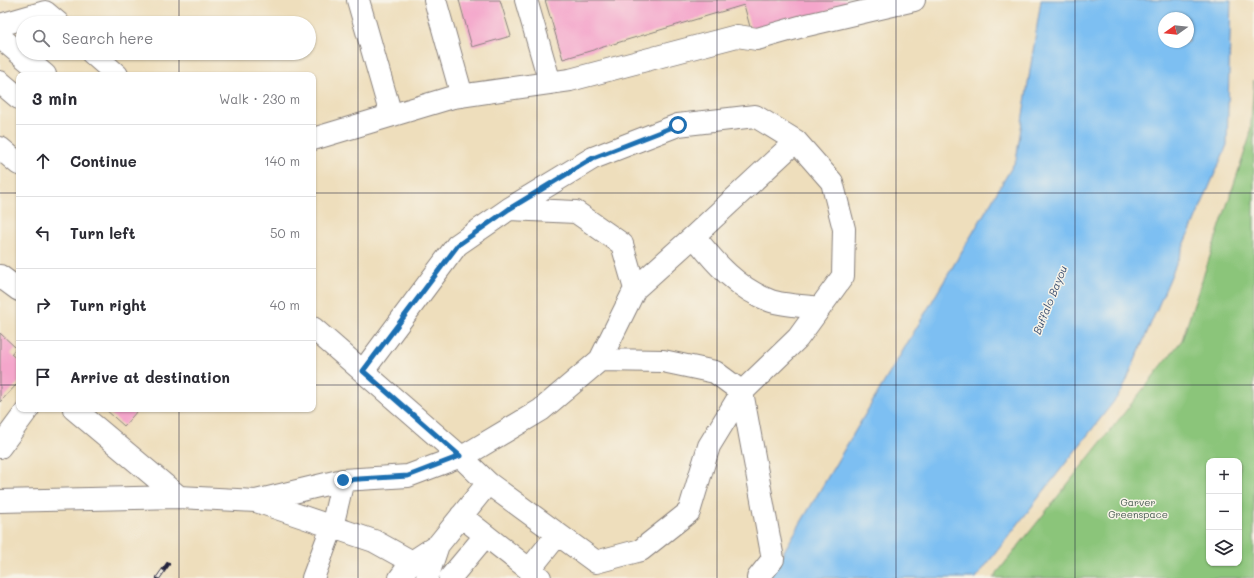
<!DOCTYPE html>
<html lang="en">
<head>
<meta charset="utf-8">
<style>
  :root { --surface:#fff; --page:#f7f7f7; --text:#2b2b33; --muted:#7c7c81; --line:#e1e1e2 }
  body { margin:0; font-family:Mali,sans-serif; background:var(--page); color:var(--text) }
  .controls { position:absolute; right:12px; bottom:12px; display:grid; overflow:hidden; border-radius:8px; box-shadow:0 1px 3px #0004 }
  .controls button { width:36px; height:36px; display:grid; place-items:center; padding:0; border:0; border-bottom:1px solid var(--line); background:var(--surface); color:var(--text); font:20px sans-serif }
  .compass { position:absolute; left:1158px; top:12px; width:36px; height:36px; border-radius:50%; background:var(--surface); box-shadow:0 1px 3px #0004; rotate:255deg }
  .stop { position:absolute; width:12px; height:12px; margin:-9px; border:3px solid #1f6fb2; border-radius:50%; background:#fff }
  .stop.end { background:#1f6fb2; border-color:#fff; box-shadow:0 1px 4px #0008 }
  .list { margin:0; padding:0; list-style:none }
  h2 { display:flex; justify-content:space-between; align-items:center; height:52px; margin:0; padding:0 16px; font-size:17px }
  h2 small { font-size:13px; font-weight:400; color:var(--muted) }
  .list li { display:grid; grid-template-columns:26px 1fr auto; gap:12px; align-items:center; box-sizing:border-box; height:72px; padding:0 16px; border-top:1px solid var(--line) }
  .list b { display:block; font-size:15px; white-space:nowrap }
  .list em { font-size:13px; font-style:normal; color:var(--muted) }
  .icon { flex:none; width:22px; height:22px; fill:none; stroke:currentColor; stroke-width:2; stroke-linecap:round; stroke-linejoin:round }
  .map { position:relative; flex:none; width:1254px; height:578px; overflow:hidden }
  .search { position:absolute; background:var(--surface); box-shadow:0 1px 3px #0004; left:16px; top:16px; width:300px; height:44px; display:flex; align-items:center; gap:10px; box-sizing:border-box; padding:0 14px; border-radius:22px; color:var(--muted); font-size:15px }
  .panel { position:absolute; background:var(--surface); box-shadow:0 1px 3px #0004; left:16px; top:72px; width:300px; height:340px; border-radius:8px }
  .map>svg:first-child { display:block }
  .green { fill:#8bc57a; stroke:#56745a; fill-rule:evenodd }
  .water { fill:#7dbff2; stroke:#507096; fill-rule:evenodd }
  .building { fill:#f4a6cb }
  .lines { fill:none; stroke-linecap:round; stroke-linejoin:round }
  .minor-casing { stroke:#88807c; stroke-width:24 }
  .minor { stroke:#fff; stroke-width:22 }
  .rail-casing { stroke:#22223b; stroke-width:4.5 }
  .rail { stroke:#f7f3e8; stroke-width:3; stroke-dasharray:9; stroke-linecap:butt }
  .route { stroke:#1f6fb2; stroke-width:5 }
  .grid { fill:none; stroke:#22223b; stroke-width:1; stroke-opacity:0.55 }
  .labels { text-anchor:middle; stroke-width:3; stroke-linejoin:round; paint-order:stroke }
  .park-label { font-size:10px; fill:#475b51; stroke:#f7f3e8 }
  .water-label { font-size:11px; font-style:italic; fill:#3d5172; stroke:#f7f3e8 }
</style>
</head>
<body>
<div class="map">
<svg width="1254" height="578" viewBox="0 0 1254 578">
  <rect width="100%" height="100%" fill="#f7f3e8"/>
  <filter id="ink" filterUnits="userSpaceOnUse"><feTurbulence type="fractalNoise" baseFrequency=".025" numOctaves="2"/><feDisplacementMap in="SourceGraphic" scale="8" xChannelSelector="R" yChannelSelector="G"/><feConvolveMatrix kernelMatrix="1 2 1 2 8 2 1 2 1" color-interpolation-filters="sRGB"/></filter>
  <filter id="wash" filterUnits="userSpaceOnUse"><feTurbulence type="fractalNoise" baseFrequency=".012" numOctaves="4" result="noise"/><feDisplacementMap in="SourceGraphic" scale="16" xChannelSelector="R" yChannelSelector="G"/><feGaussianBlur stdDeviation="0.9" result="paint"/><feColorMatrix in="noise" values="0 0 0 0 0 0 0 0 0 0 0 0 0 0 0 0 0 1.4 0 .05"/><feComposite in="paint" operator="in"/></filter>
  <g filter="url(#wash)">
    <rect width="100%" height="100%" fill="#eedebc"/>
    <!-- green -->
    <path class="green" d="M1254,80v498h-261l189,-238 68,-204zM1209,461h30v102h-30z"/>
    <!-- water -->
    <path class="water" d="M1041,0h190l-4,145 -105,246 -146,187h-211l16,-22 235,-396zM1164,18h24v24h-24z"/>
    <g id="blocks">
      <!-- building -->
      <path class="building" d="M459,0h41l11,36 -39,11z
        M545,0h322l-115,34 -8,-29 -181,54z
        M0,333l16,15 -5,6 8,7v21l-19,20z
        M105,409h32l1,1 -14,16z"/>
    </g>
  </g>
  <g filter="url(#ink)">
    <use href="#blocks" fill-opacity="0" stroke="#88807c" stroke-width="1"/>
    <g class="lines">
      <!-- minor casing -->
      <g class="minor-casing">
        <path id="minor" d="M358,0l33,115
          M435,0l27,96
          M526,0l24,83
          M0,25l45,-13 13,11
          M0,37l45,38
          M92,53l25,22
          M0,82l19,16
          M313,139l140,-42 117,-17 167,-44 20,3 46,-13 111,-26
          M796,141l-102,95c21,27 44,53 77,65 11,4 35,5 48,7
          M0,148l19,16
          M0,276l19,14
          M635,289l59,-53
          M313,328l147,128 28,27 -50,62 -26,17 -12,16
          M363,371l94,-126 52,-36 67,3 46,32 13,45 -35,71
          M74,409l105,88
          M0,447l28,-38
          M488,483l108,79 45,-12 48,-38 20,-66 33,-54 56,-54 45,-62 1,-47 -12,-47 -36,-41 -41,-25 -77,9 -85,33 -84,51
          M0,501l179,-4 77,4 87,-21 65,-4 61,-23 72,-43 59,-50 63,1 52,11 27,20 31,167 -15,19
          M256,501l118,40 38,21
          M461,516l79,62
          M529,570l29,-36
          M313,578l19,-51 11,-47
          M427,578l11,-33
          M450,578l35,-42"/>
      </g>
      <!-- minor -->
      <use href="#minor" class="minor"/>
      <!-- rail casing -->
      <g class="rail-casing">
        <path id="rail" d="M158,578l10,-14"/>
      </g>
      <!-- rail -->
      <use href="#rail" class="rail"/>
    </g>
  </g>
  <g class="lines" filter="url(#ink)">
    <!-- route -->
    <path class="route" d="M343,480l65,-4 52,-20 -97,-85 95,-126 51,-36 84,-51 85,-33"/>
  </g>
  <!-- grid -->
  <path class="grid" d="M179,0v23M358,0v578M537,0v578M717,0v578M896,0v578M1075,0v578M179,53v22M0,193h19M313,193h941M0,385h19M313,385h941M179,409v169"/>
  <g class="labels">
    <!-- park labels -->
    <g class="park-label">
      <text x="1138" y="506">Garver<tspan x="1138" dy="12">Greenspace</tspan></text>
    </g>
    <!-- water labels -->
    <g class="water-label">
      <text transform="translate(1050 300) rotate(-68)" y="4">Buffalo Bayou</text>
    </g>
  </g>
</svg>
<div class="controls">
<button>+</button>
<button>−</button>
<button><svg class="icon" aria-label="layers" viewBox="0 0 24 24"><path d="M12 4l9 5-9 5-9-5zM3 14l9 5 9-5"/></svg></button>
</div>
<svg class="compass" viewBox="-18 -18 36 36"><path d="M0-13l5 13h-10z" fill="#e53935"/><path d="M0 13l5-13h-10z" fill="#7c7c81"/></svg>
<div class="stop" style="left:678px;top:125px"></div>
<div class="stop end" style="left:343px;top:480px"></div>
<div class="search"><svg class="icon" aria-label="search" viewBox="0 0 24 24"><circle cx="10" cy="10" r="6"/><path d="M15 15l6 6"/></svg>Search here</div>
<section class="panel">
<h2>3 min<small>Walk · 230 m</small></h2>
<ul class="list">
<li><svg class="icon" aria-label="ahead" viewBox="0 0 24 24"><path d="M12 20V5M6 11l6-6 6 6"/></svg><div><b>Continue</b></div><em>140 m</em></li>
<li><svg class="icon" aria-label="left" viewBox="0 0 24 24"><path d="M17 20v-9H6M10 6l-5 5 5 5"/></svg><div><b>Turn left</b></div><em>50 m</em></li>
<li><svg class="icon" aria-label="right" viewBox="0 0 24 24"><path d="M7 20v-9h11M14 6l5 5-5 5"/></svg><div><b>Turn right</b></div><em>40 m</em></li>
<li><svg class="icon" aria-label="arrive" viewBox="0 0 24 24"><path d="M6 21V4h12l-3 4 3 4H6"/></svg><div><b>Arrive at destination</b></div></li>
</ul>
</section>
</div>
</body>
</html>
